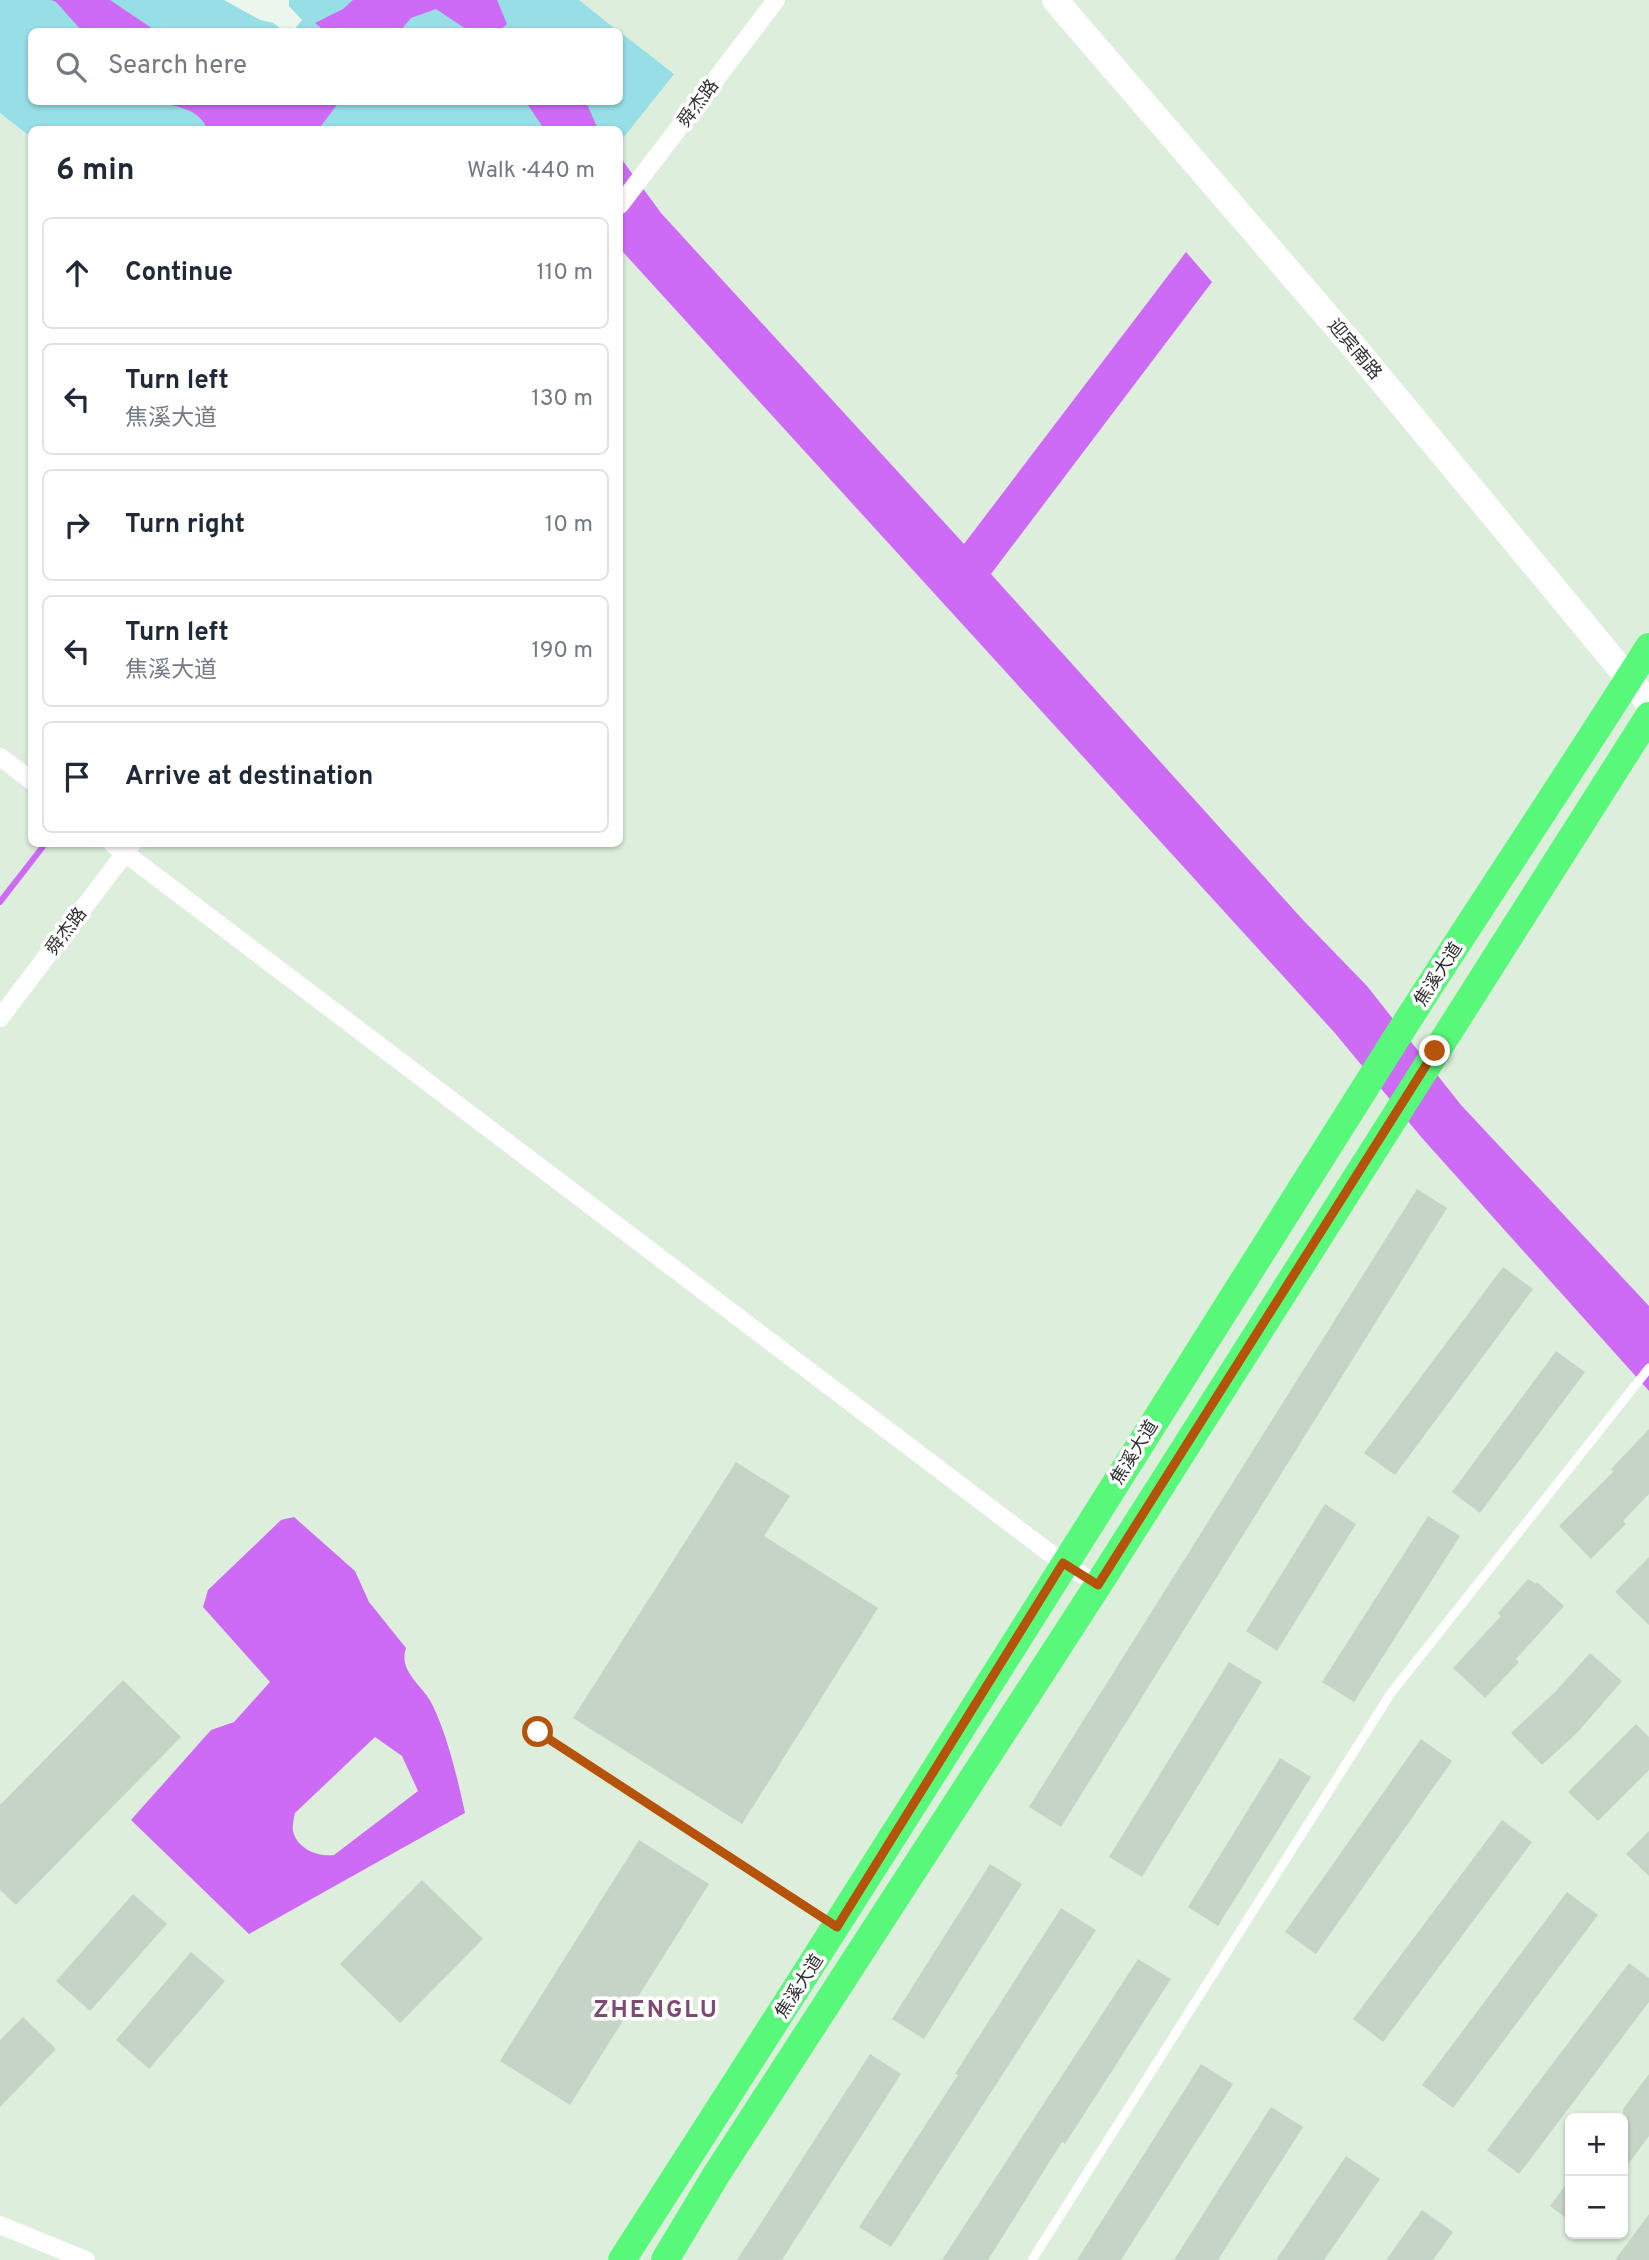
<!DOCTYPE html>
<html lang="en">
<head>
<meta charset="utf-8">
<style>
  :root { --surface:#fff; --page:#f6f6f7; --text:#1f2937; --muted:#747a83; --line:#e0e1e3 }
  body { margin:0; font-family:Overpass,"Noto Sans SC",sans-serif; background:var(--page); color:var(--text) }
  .controls { position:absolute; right:21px; bottom:21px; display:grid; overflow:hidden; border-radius:10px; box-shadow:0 2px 5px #0004 }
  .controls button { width:63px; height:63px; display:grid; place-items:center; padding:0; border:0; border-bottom:2px solid var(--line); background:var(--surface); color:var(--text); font:35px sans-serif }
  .stop { position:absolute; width:21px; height:21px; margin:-16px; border:5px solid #b45309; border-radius:50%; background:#fff }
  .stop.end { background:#b45309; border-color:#fff; box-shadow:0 2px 7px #0008 }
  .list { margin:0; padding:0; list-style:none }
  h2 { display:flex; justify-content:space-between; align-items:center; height:91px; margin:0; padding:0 28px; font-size:30px }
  h2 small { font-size:23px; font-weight:400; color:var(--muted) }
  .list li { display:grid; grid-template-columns:46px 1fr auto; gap:21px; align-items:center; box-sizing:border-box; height:112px; margin:0 14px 14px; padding:0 14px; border:2px solid var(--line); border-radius:10px }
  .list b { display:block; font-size:26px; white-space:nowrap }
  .list p { margin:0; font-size:23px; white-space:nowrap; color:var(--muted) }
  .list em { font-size:23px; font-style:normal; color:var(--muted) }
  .icon { flex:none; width:38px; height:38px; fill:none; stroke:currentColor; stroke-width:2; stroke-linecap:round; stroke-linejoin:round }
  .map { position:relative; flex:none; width:1649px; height:2260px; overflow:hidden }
  .search { position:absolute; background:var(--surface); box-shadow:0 2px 5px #0004; left:28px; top:28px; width:595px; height:77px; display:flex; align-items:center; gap:18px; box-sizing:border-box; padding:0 24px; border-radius:10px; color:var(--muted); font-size:26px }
  .panel { position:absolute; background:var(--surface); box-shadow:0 2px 5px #0004; left:28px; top:126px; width:595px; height:721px; border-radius:10px }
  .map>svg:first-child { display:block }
  .green { fill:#97dee7 }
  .plaza { fill:#ebf6ec }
  .water { fill:#ce6bf6; fill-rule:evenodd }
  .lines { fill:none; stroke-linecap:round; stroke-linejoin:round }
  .stream { stroke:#ce6bf6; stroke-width:6 }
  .building { fill:#c6d4c7 }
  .lane { stroke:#fff; stroke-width:9 }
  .street { stroke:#fff; stroke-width:18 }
  .secondary { stroke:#fff; stroke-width:26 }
  .primary { stroke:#58f97b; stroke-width:28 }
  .route { stroke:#b45309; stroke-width:9 }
  .labels { text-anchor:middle; stroke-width:7; stroke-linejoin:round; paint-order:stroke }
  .street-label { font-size:18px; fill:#2c2c2c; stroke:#fff }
  .district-label { font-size:24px; font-weight:bold; letter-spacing:2px; fill:#7f4970; stroke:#fff }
</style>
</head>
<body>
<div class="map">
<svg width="1649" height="2260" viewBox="0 0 1649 2260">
  <rect width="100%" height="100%" fill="#ded"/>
  <!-- green -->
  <path class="green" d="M0,0h579l40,32h-587v70h588v-70l54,42 -54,68v-12h-588l-1,7 -31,-24z"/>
  <!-- plaza -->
  <path class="plaza" d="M224,0h65v6l13,14 -9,11h-9l-11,-8 -13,-3z"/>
  <!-- water -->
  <path class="water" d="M51,0h59l46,31h-74l-26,-29z
    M353,0h144l10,24 -8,7h-30l-33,-22 -25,9 -11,13h-75l-10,-8 28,-14z
    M157,102h182l-21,28 -111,-1c-7,-20 -31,-23 -50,-27z
    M526,102h60l12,27h-54z
    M620,157l41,56 303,331 222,-292 26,30 -221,292 312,346 64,66 94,119 188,201v85l-227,-253 -88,-106 -711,-780 -3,-6z
    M294,1517l61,54 14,31 37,46c-8,24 17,37 26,56 15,30 26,76 33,109l-216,121 -118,-114 80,-90 23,-8 36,-40 -67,-75 5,-17 73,-70zM375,1737l27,19 16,35 -84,64c-16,2 -37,-6 -41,-24 -1,-5 1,-13 2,-18z"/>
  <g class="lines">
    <!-- stream -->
    <path class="stream" d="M0,902l45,-58"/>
  </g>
  <!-- building -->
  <path class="building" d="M1417,1189l30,19 -386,619 -32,-20z
    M1503,1267l30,22 -138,186 -31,-22z
    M1556,1351l29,21 -105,141 -28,-21z
    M1649,1429v65l-26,27 3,3 -35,35 -32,-33 55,-55 -3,-2z
    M736,1462l54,34 -26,40 114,72 -136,216 -169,-106z
    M1325,1504l31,20 -79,127 -31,-20z
    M1428,1516l32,20 -106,166 -32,-20z
    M1649,1557v68l-34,-33z
    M1528,1579l8,5 1,-2 27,24 -48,53 3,3 -34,36 -32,-30 48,-52 -3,-3z
    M1590,1653l32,28 -45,52 -35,32 -31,-32 44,-41z
    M1229,1662l33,20 -120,195 -33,-20z
    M123,1680l58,57 -165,168 -16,-15v-85z
    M1636,1724l13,13v33l-51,51 -30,-29z
    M1421,1739l31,22 -136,193 -31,-22z
    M1280,1758l31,19 -93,149 -30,-19z
    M1502,1820l30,22 -149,200 -30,-23z
    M1649,1831v45l-23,-22z
    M639,1840l70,44 -139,221 -70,-44z
    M990,1864l32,20 -98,155 -32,-20z
    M422,1880l61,59 -83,84 -60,-59z
    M1567,1892l31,23 -145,193 -31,-23z
    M133,1894l34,30 -77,87 -34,-30z
    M1061,1908l35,22 -205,317 -32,-20 99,-152 -3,-1z
    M191,1952l34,29 -76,88 -33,-29z
    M1138,1959l33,20 -106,165 -3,-2 -74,118h-46z
    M1629,1963l20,15v24l-130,172 -32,-24z
    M23,2017l33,32 -56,58v-67z
    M870,2054l31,20 -119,186h-45z
    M1201,2064l32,20 -112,176h-44z
    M1649,2074v62l-26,35v-62z
    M1271,2107l32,20 -85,133h-44z
    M1346,2156l34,23 -56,81h-48z
    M1570,2179v42l-20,-15z
    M1422,2210l31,22 -20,28h-47z
    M1649,2214v46h-34z"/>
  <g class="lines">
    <!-- lane -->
    <path class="lane" d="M538,1732l295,192
      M1032,2260l359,-567 258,-325"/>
    <!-- street -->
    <path class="street" d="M620,205l156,-205
      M0,757l32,24
      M113,844l950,719 35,22
      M0,1018l132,-174
      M0,2225l86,35"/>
    <!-- secondary -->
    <path class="secondary" d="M1055,0l299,347 295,356"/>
    <!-- primary -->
    <path class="primary" d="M622,2260c264,-409 522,-822 782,-1234 81,-127 165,-252 245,-379
      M665,2260l51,-85 382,-590 551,-869"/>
  </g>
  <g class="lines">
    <!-- route -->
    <path class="route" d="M538,1732l299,195 226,-364 35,22 337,-534"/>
  </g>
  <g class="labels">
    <!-- street labels -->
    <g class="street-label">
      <text transform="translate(698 103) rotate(-53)" y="6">舜杰路</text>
      <text transform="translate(1355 349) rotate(50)" y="6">迎宾南路</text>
      <text transform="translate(66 931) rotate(-53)" y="6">舜杰路</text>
      <text transform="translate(1438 974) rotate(-57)" y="6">焦溪大道</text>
      <text transform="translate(1134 1452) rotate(-58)" y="6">焦溪大道</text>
      <text transform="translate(799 1986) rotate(-57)" y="6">焦溪大道</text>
    </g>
    <!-- district labels -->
    <g class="district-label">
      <text x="656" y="2017">ZHENGLU</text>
    </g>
  </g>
</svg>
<div class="controls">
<button>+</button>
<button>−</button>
</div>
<div class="stop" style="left:538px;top:1732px"></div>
<div class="stop end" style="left:1435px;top:1051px"></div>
<div class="search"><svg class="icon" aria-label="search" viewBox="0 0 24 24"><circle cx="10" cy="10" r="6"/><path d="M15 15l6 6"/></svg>Search here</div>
<section class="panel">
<h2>6 min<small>Walk · 440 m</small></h2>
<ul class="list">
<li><svg class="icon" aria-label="ahead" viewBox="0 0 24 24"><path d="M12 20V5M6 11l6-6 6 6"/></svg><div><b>Continue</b></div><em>110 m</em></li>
<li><svg class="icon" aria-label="left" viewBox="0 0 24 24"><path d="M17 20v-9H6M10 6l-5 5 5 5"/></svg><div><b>Turn left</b><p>焦溪大道</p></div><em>130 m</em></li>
<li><svg class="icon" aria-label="right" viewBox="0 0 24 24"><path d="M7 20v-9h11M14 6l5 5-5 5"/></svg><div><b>Turn right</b></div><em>10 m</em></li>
<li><svg class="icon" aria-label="left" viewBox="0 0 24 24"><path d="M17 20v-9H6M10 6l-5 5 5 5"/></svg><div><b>Turn left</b><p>焦溪大道</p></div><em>190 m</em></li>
<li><svg class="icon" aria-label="arrive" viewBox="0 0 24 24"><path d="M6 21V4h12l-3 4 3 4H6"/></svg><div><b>Arrive at destination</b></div></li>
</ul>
</section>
</div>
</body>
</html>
